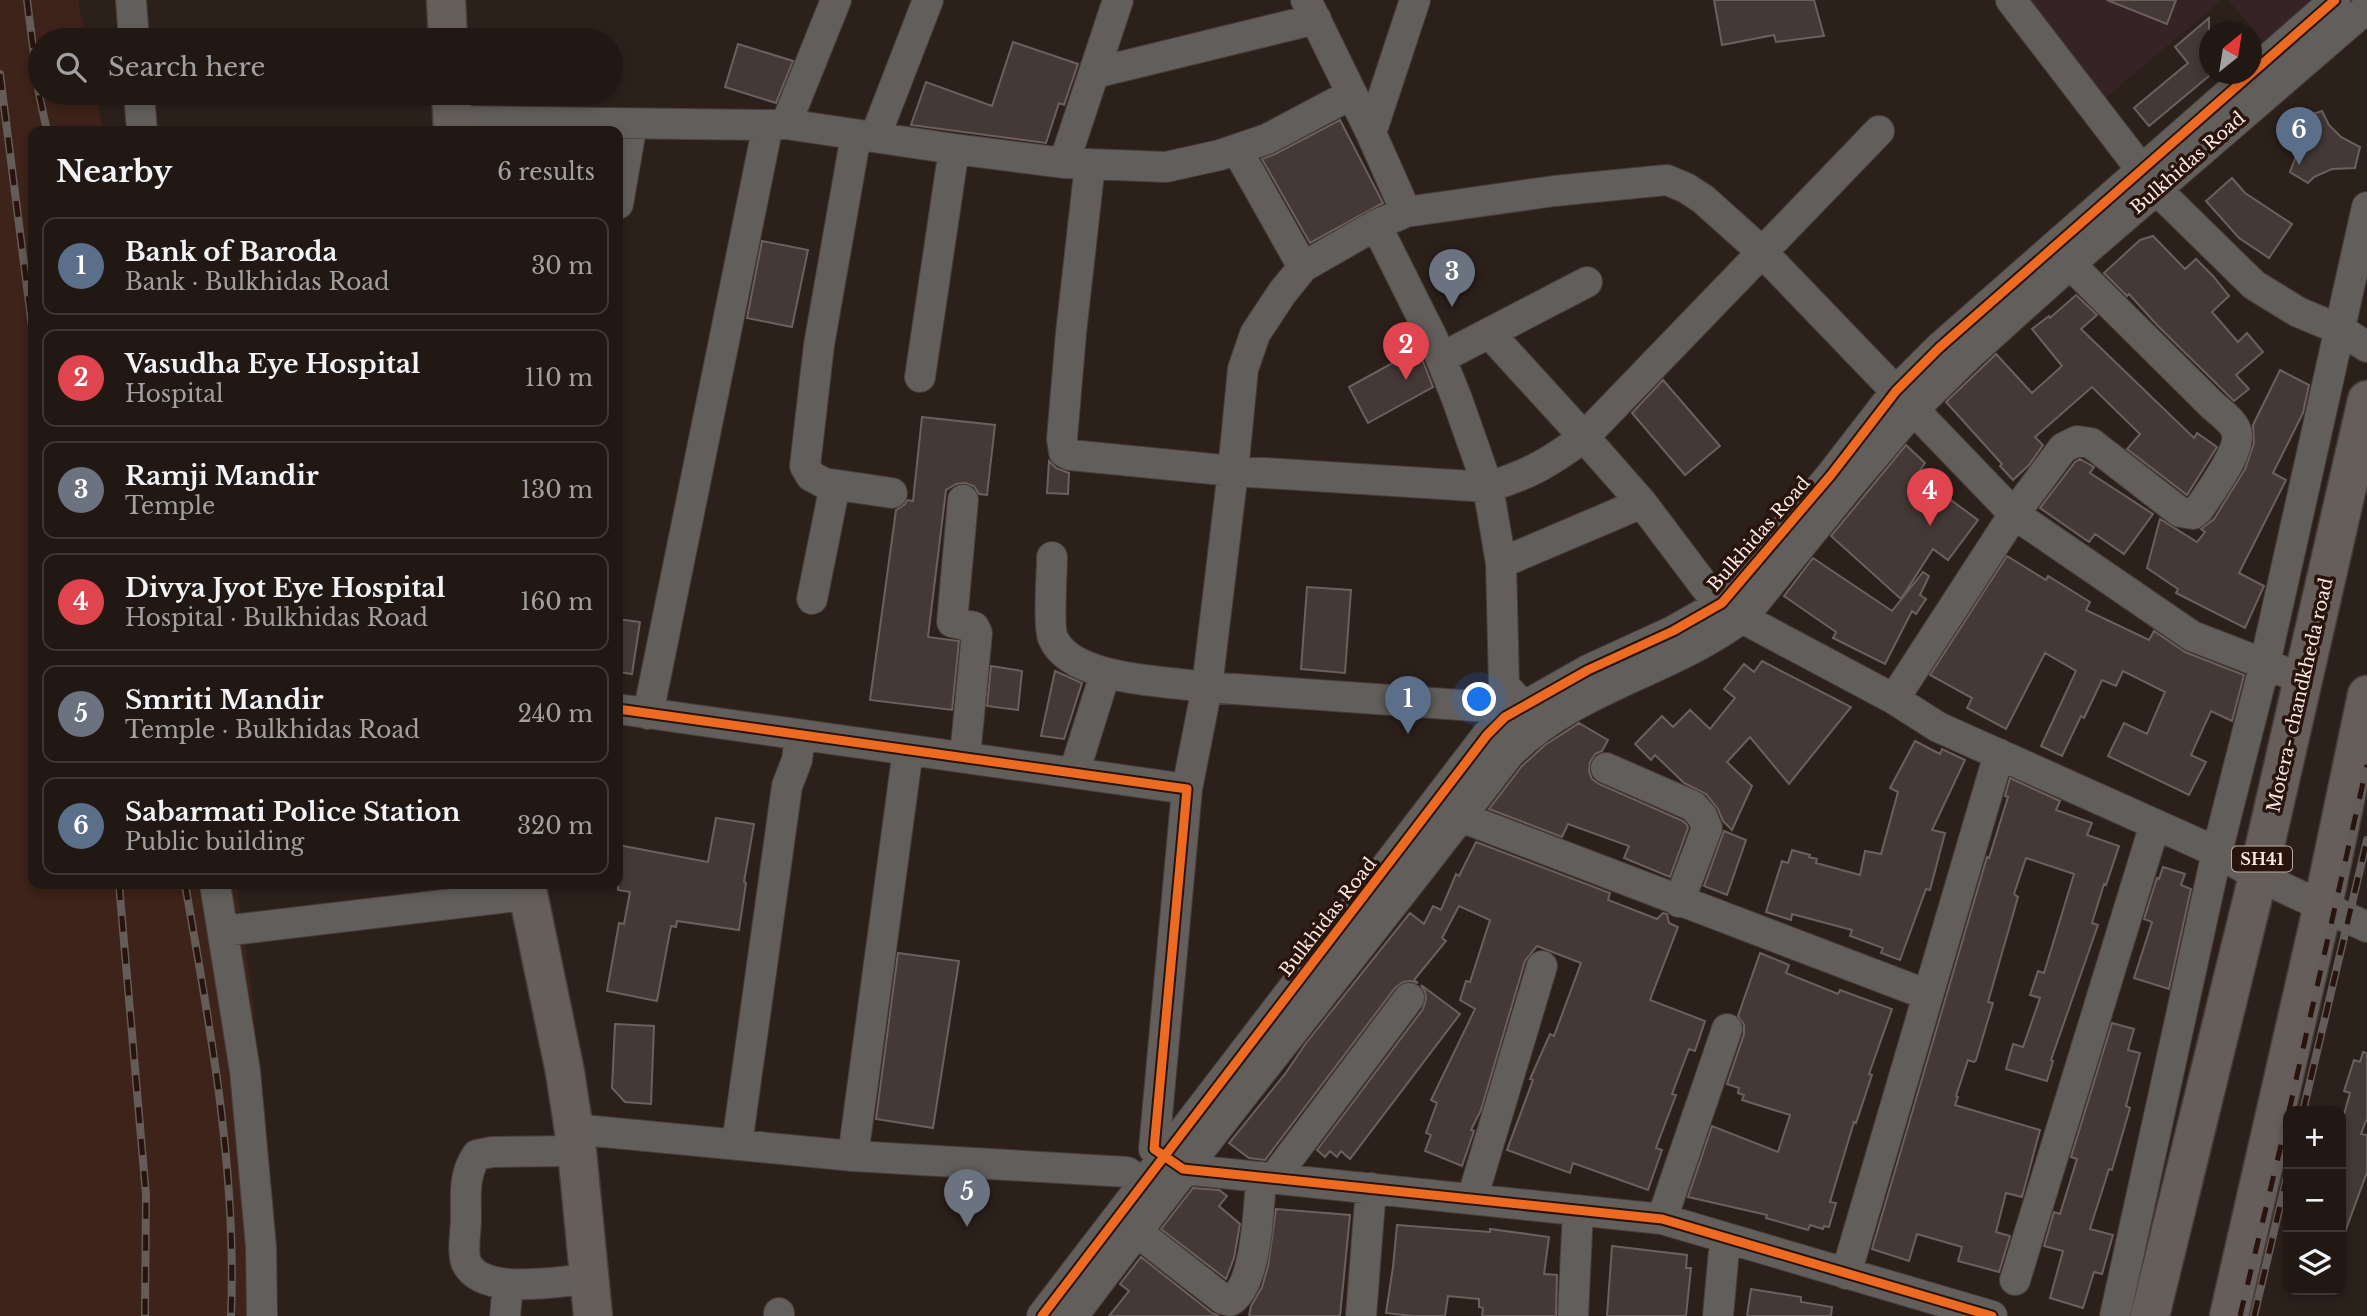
<!DOCTYPE html>
<html lang="en">
<head>
<meta charset="utf-8">
<style>
  :root { --surface:#211814; --page:#29211d; --text:#f1f3f6; --muted:#a2a0a0; --line:#3e3734; --accent:#8c9099 }
  body { margin:0; font-family:"Libre Baskerville",serif; background:var(--page); color:var(--text) }
  .controls { position:absolute; right:21px; bottom:21px; display:grid; overflow:hidden; border-radius:14px; box-shadow:0 4px 10px #0003 }
  .controls button { width:63px; height:63px; display:grid; place-items:center; padding:0; border:0; border-bottom:2px solid var(--line); background:var(--surface); color:var(--text); font:35px sans-serif }
  .compass { position:absolute; left:2199px; top:21px; width:63px; height:63px; border-radius:50%; background:var(--surface); box-shadow:0 4px 10px #0003; rotate:30deg }
  .you { position:absolute; left:1480px; top:700px; width:24px; height:24px; margin:-18px; border:5px solid #fff; border-radius:50%; background:#1a73e8; box-shadow:0 0 0 10px #1a73e833 }
  .badge { display:grid; place-items:center; width:46px; height:46px; border-radius:50%; background:var(--accent); color:#fff; font-size:23px; font-weight:700 }
  .pin { position:absolute; translate:-50% -58px; filter:drop-shadow(0 2px 4px #0008) }
  .pin::after { content:''; position:absolute; top:37px; width:24px; height:21px; background:inherit; clip-path:polygon(0 0,100% 0,50% 100%) }
  .list { margin:0; padding:0; list-style:none }
  h2 { display:flex; justify-content:space-between; align-items:center; height:91px; margin:0; padding:0 28px; font-size:30px }
  h2 small { font-size:23px; font-weight:400; color:var(--muted) }
  .list li { display:grid; grid-template-columns:46px 1fr auto; gap:21px; align-items:center; box-sizing:border-box; height:98px; margin:0 14px 14px; padding:0 14px; border:2px solid var(--line); border-radius:14px }
  .list b { display:block; font-size:26px; white-space:nowrap }
  .list p { margin:0; font-size:23px; white-space:nowrap; color:var(--muted) }
  .list em { font-size:23px; font-style:normal; color:var(--muted) }
  .icon { flex:none; width:38px; height:38px; fill:none; stroke:currentColor; stroke-width:2; stroke-linecap:round; stroke-linejoin:round }
  .map { position:relative; flex:none; width:2367px; height:1316px; overflow:hidden }
  .search { position:absolute; background:var(--surface); box-shadow:0 4px 10px #0003; left:28px; top:28px; width:595px; height:77px; display:flex; align-items:center; gap:18px; box-sizing:border-box; padding:0 24px; border-radius:38px; color:var(--muted); font-size:26px }
  .panel { position:absolute; background:var(--surface); box-shadow:0 4px 10px #0003; left:28px; top:126px; width:595px; height:763px; border-radius:14px }
  .map>svg:first-child { display:block }
  .built { fill:#3d2319 }
  .industrial { fill:#362326 }
  .building { fill:#443936; stroke:#6c605e; stroke-width:2 }
  .lines { fill:none; stroke-linecap:round; stroke-linejoin:round }
  .minor-casing { stroke:#473d39; stroke-width:32 }
  .major-casing { stroke:#473d39; stroke-width:41 }
  .minor { stroke:#625e5b; stroke-width:30 }
  .major { stroke:#655e5a; stroke-width:38 }
  .rail-casing { stroke:#635c58; stroke-width:8 }
  .rail { stroke:#28140c; stroke-width:5; stroke-dasharray:16; stroke-linecap:butt }
  .cycleway-casing { stroke:#28140c; stroke-width:13 }
  .cycleway { stroke:#ed6a23; stroke-width:9 }
  .labels { text-anchor:middle; stroke-width:7; stroke-linejoin:round; paint-order:stroke }
  .shield { fill:#28140c; stroke:#bbaaa4; stroke-width:2 }
  .shield-label { font-size:16px; font-weight:bold; fill:#faeae5 }
  .street-label { font-size:18px; fill:#faeae5; stroke:#28140c }
</style>
</head>
<body>
<div class="map">
<svg width="2367" height="1316" viewBox="0 0 2367 1316">
  <rect width="100%" height="100%" fill="#2c201b"/>
  <!-- built -->
  <path class="built" d="M0,0h78l8,40h-46v53h56l7,38h-70v753h203l18,124 16,308h-270z"/>
  <!-- industrial -->
  <path class="industrial" d="M2026,0h196l-118,99z
    M2228,0h89l-52,43z"/>
  <!-- building -->
  <path class="building" d="M1714,0h100l10,36 -48,6 -2,-7 -52,10z
    M2107,0h69l-9,24z
    M2209,18v58l-60,50 -15,-18 54,-45 -13,-16z
    M1013,42l65,22 -14,41 -5,-2 -13,40 -135,-18 15,-43 66,24z
    M738,44l55,17 -17,42 -51,-16z
    M2322,111l7,14 12,12 19,10 -5,21 -23,1 -18,8 -6,6 -18,-11 12,-31 -1,-23z
    M1340,120l43,83 -73,40 -48,-84 13,-5z
    M2232,178l13,15 47,31 -23,34 -30,-20 -33,-37z
    M2153,236l32,33 11,-10 17,17 16,20 -17,16 26,30 9,-9 16,19 -27,23 13,14 -15,12 -77,-76 -28,-31 -2,2 -23,-23 36,-33z
    M762,241l46,9 -16,77 -45,-9z
    M2076,295l21,20 -16,14 113,109 3,-5 20,14 -30,48 -60,-46 13,-15 -48,-47 -57,50 8,8 -14,20 -16,15 -13,-14 2,-2 -56,-62 50,-48 36,39 30,-27 -30,-37 17,-13 1,2z
    M1418,349l15,38 -65,36 -19,-36z
    M2280,370l29,15 -6,28 -30,60 13,7 -47,93 25,13 -19,42 -69,-35 2,-4 -31,-21 13,-49 37,23 8,-10 -4,-3 13,-10 31,-50 9,-26 -1,-18z
    M1663,380l57,66 -35,29 -53,-62z
    M922,417l73,8 -8,70 -8,-1 -5,-8 -9,-3 -9,1 -10,6 -18,147 31,4 -7,69 -82,-10 26,-190 9,-6 2,-4 6,1z
    M1906,445l19,18 -8,12 61,45 -30,40 -15,-11 -32,50 -70,-63z
    M2080,459l14,8 -4,6 63,41 -29,40 -29,-20 -6,8 -49,-34 35,-46z
    M1049,461l7,7 13,5 -1,21 -21,-1z
    M2007,556l39,24 2,-4 42,26 -4,8 63,30 5,-9 31,21 59,23 -12,46 -21,-10 -20,44 15,7 -17,33 -81,-39 16,-33 23,11 18,-42 -42,-21 -7,15 -14,-6 -18,38 -3,-2 -19,40 -21,-10 35,-75 -31,-18 -39,76 -39,-21 5,-10 -42,-23z
    M1813,558l79,53 31,-39 6,4 -9,19 6,4 -10,15 -4,-3 -27,53 -52,-26 3,-6 -52,-36z
    M1307,587l44,3 -6,83 -44,-4z
    M618,619l22,3 -8,52 -14,-2z
    M1762,661l89,46 -62,77 -39,-47 -23,25 25,24 -20,44 -9,-9 -5,-12 -12,-15 -22,-11 -29,-28 -4,5 -16,-16 27,-28 11,11 17,-17 20,19 25,-31 -11,-9 20,-25 10,8z
    M991,666l31,5 -4,39 -31,-4z
    M1055,671l27,12 -18,56 -23,-3z
    M1579,723l29,17 -6,11 -7,3 -5,8 -1,9 3,8 7,5 84,37 4,4 1,3 -18,49 -46,-19 5,-12 -61,-22 -6,13 -73,-28 33,-43 23,-21z
    M1915,741l25,13 2,-5 23,11 -33,70 13,3 -15,57 -4,-1 -26,71 -19,-7 2,-5 -33,-12 2,-6 -60,-16 -1,6 -25,-8 16,-51 6,2 4,-13 18,5 -1,2 8,2 -1,4 44,12 5,-24 16,3 17,-62 -8,-4z
    M2010,778l50,23 -4,9 36,13 -5,12 32,11 -13,39 -2,-1 -12,39 6,2 -47,135 2,1 -6,20 -41,-12 7,-25 10,3 17,-49 -10,-3 8,-24 6,2 30,-99 -48,-16 -12,36 4,3 -30,105 5,1 -17,57 -2,2 -6,-2 -12,36 2,1 -3,8 85,25 -18,67 -16,-4 -10,39 14,4 -11,36 -41,-11 4,-14 -45,-13 -8,27 -37,-12 115,-392 2,1 19,-61 -3,-1z
    M716,818l38,6 -10,58 2,1 -7,47 -62,-9 -1,6 -5,-1 -14,75 -50,-10 12,-68 5,1 6,-32 -12,-2v-45l90,17z
    M1724,831l22,9 -19,55 -23,-9z
    M1476,842l134,51 -2,7 49,19 6,-6 4,1 2,9 9,4 -28,73 55,21 -10,30 -6,-2 -17,45 4,1 -20,53 6,2 -14,40 -75,-27 -3,10 -63,-23 26,-70 -3,-1 20,-45 4,2 27,-73 -44,-17 -12,15 -44,149 -10,20 3,1 -12,35 -37,-15 6,-16 -5,-2 11,-30 -6,-3 44,-91 -15,-9 6,-19 4,1 20,-62 -31,-14 -17,32 4,3 -32,39 4,3 -8,-2 -7,1 -8,6 -130,172 -16,-2 -20,-15 56,-69 21,-31 104,-130 14,11 9,-18 8,4 15,-36 3,2z
    M2163,867l22,7 -4,11 10,4 -22,100 -35,-11 18,-56 -8,-3 13,-41 2,1z
    M898,953l61,8 -26,167 -57,-9z
    M1760,953l29,12 -3,8 52,21 2,-4 52,19 -23,65 3,1 -16,48 -2,-1 -24,80 6,1 -7,24 -5,-1 -1,3 -13,-4 -2,5 -42,-12 1,-3 -79,-18 24,-71 66,26 12,-37 -48,-15 2,-5 -6,-2 1,-5 -12,-4 17,-50v-9l-6,-9z
    M1421,985l39,29 -110,145 -9,-8 -4,6 -7,-6 -5,6 -8,-7 106,-141 3,-10 -1,-7z
    M2112,1023l22,6 -6,21 12,3 -14,53 4,2 -18,62 -3,-1 -19,60 23,6 -11,39 -8,-2 -11,36 -33,-10 13,-47 -19,-5 10,-34 6,2 17,-55 -6,-2z
    M615,1024l39,2 -3,78 -26,-2 -13,-14z
    M2363,1052l4,1v65l-6,16 6,1v37l-23,63h-3v-110l9,-32 -6,-2 10,-31 6,2z
    M1193,1188l26,2 8,6 -8,10 21,18 -6,34 -8,21 -65,-50z
    M1276,1209l74,6 -10,101h-91l2,-10 11,-19 6,-21z
    M1397,1225l93,7v-3l59,8 -5,37 13,1 -1,41h-74l1,-8 -4,-1v-8l-31,-3 -3,20h-33l-26,-3 7,-46z
    M1612,1246l75,9 -1,13h5l-5,48h-79z
    M1141,1257l71,56 7,3h-110l20,-25 -9,-7z
    M1751,1289l50,8v5l31,5 -1,9h-84z"/>
  <g class="lines">
    <!-- minor casing -->
    <g class="minor-casing">
      <path id="minor" d="M131,0l3,40
        M1118,0l-54,163 102,4 54,-12 47,-16 85,-45
        M1306,0l65,133 35,79
        M2011,0l146,190 97,95 44,27 43,18 26,17
        M1095,73l221,-54
        M139,93l3,38
        M452,121l316,4 18,-1 168,25 110,14
        M786,124l50,-124
        M1371,133l44,-133
        M856,135l-37,210 -14,121 6,10 13,7 68,10
        M875,137l53,-137
        M1237,150l66,117
        M1090,164l-19,169 -9,106 2,13 6,3 163,16 10,-102 12,-35 27,-41 21,-26 73,-42
        M618,204l14,-80
        M1441,358l146,-76
        M920,377l34,-228
        M963,500l-11,122 22,5 3,6 -12,123
        M1642,503l-58,-66 295,-306
        M1052,557c0,16 -4,69 1,81 18,43 114,43 154,49l26,-216 255,16c42,-13 61,-24 96,-50l-94,-103
        M1501,563l-13,-76 -31,-88 -24,-60 -57,-114 30,-13 148,-21 113,-11 19,8 17,11 59,53 252,262 178,122 111,43
        M812,599l23,-114
        M1894,699l120,-185 49,-66 14,-7 14,2 89,69 13,2 6,-5c10,-16 41,-56 38,-75 -2,-12 -16,-21 -25,-29l-142,-141
        M618,709l569,80 -33,360 29,20 479,50 330,97
        M648,714l120,-589
        M1537,722l-33,-37 -3,-122 141,-60 64,85 36,30 152,81 44,28 279,125 41,24 109,51
        M1606,768l87,38 9,10 5,12 -28,74
        M1074,773l31,-99
        M1187,789l20,-102 282,20 16,10 11,13
        M1461,817l467,178
        M215,884l30,187 16,176 1,69
        M223,931l304,-36
        M573,1129l280,27 274,16 32,23
        M737,1144l50,-358 10,-26 3,-25
        M577,1151l-85,1 -15,3c-14,20 -11,41 -11,63 0,13 -4,32 0,44 15,35 92,19 123,17
        M853,1156l55,-406
        M1274,1178l135,-180
        M1472,1199l70,-233
        M1662,1219l65,-190
        M1136,1231l87,68 7,2c27,-15 29,-95 31,-124
        M1846,1274l153,-520
        M2015,1280l140,-456
        M779,1313v3
        M505,1316l3,-32
        M1042,1316l445,-581 18,-18 83,-47 85,-39 49,-28 109,-128 65,-84 43,-43 396,-348
        M1073,1316c142,-190 292,-373 436,-562 65,-66 161,-82 233,-136l107,-132 65,-77 56,-55 100,-90 297,-256
        M1361,1316l10,-128
        M1573,1316l5,-106
        M1718,1316l7,-77
        M2115,1316l102,-464 48,-189 102,-456"/>
    </g>
    <!-- major casing -->
    <g class="major-casing">
      <path id="major" d="M446,0l2,40
        M451,93l2,38
        M526,884l39,188 12,79 16,165
        M2150,1316l108,-440 109,-476
        M2229,1316l94,-411 44,-210"/>
    </g>
    <!-- minor -->
    <use href="#minor" class="minor"/>
    <!-- major -->
    <use href="#major" class="major"/>
    <!-- rail casing -->
    <g class="rail-casing">
      <path id="rail" d="M27,0l12,94 8,37
        M0,74l33,261
        M119,884l27,311 -1,121
        M185,884c25,142 52,286 46,432
        M2289,1111l78,-346
        M2303,1111l64,-271
        M2240,1316l48,-200
        M2254,1316l34,-144"/>
    </g>
    <!-- rail -->
    <use href="#rail" class="rail"/>
    <!-- cycleway casing -->
    <g class="cycleway-casing">
      <path id="cycleway" d="M618,709l569,80 -33,360 29,20 479,50 330,97
        M1042,1316l445,-581 18,-18 83,-47 85,-39 49,-28 109,-128 65,-84 43,-43 396,-348"/>
    </g>
    <!-- cycleway -->
    <use href="#cycleway" class="cycleway"/>
  </g>
  <g class="labels">
    <!-- shield labels -->
    <rect class="shield" x="2232" y="846.5" width="60" height="25" rx="5"/>
    <g class="shield-label">
      <text x="2262" y="865">SH41</text>
    </g>
    <!-- street labels -->
    <g class="street-label">
      <text transform="translate(2188 163) rotate(-41)" y="6">Bulkhidas Road</text>
      <text transform="translate(1759 534) rotate(-49)" y="6">Bulkhidas Road</text>
      <text transform="translate(2300 695) rotate(-77)" y="6">Motera- chandkheda road</text>
      <text transform="translate(1328 917) rotate(-52)" y="6">Bulkhidas Road</text>
    </g>
  </g>
</svg>
<div class="controls">
<button>+</button>
<button>−</button>
<button><svg class="icon" aria-label="layers" viewBox="0 0 24 24"><path d="M12 4l9 5-9 5-9-5zM3 14l9 5 9-5"/></svg></button>
</div>
<svg class="compass" viewBox="-18 -18 36 36"><path d="M0-13l5 13h-10z" fill="#e53935"/><path d="M0 13l5-13h-10z" fill="#a2a0a0"/></svg>
<div class="you"></div>
<div class="pin badge" style="left:1408px;top:734px;background:#5c6f8a">1</div>
<div class="pin badge" style="left:1406px;top:380px;background:#e0444e">2</div>
<div class="pin badge" style="left:1452px;top:307px;background:#6b7280">3</div>
<div class="pin badge" style="left:1930px;top:526px;background:#e0444e">4</div>
<div class="pin badge" style="left:967px;top:1227px;background:#6b7280">5</div>
<div class="pin badge" style="left:2299px;top:165px;background:#5c6f8a">6</div>
<div class="search"><svg class="icon" aria-label="search" viewBox="0 0 24 24"><circle cx="10" cy="10" r="6"/><path d="M15 15l6 6"/></svg>Search here</div>
<section class="panel">
<h2>Nearby<small>6 results</small></h2>
<ul class="list">
<li><span class="badge" style="background:#5c6f8a">1</span><div><b>Bank of Baroda</b><p>Bank · Bulkhidas Road</p></div><em>30 m</em></li>
<li><span class="badge" style="background:#e0444e">2</span><div><b>Vasudha Eye Hospital</b><p>Hospital</p></div><em>110 m</em></li>
<li><span class="badge" style="background:#6b7280">3</span><div><b>Ramji Mandir</b><p>Temple</p></div><em>130 m</em></li>
<li><span class="badge" style="background:#e0444e">4</span><div><b>Divya Jyot Eye Hospital</b><p>Hospital · Bulkhidas Road</p></div><em>160 m</em></li>
<li><span class="badge" style="background:#6b7280">5</span><div><b>Smriti Mandir</b><p>Temple · Bulkhidas Road</p></div><em>240 m</em></li>
<li><span class="badge" style="background:#5c6f8a">6</span><div><b>Sabarmati Police Station</b><p>Public building</p></div><em>320 m</em></li>
</ul>
</section>
</div>
</body>
</html>
